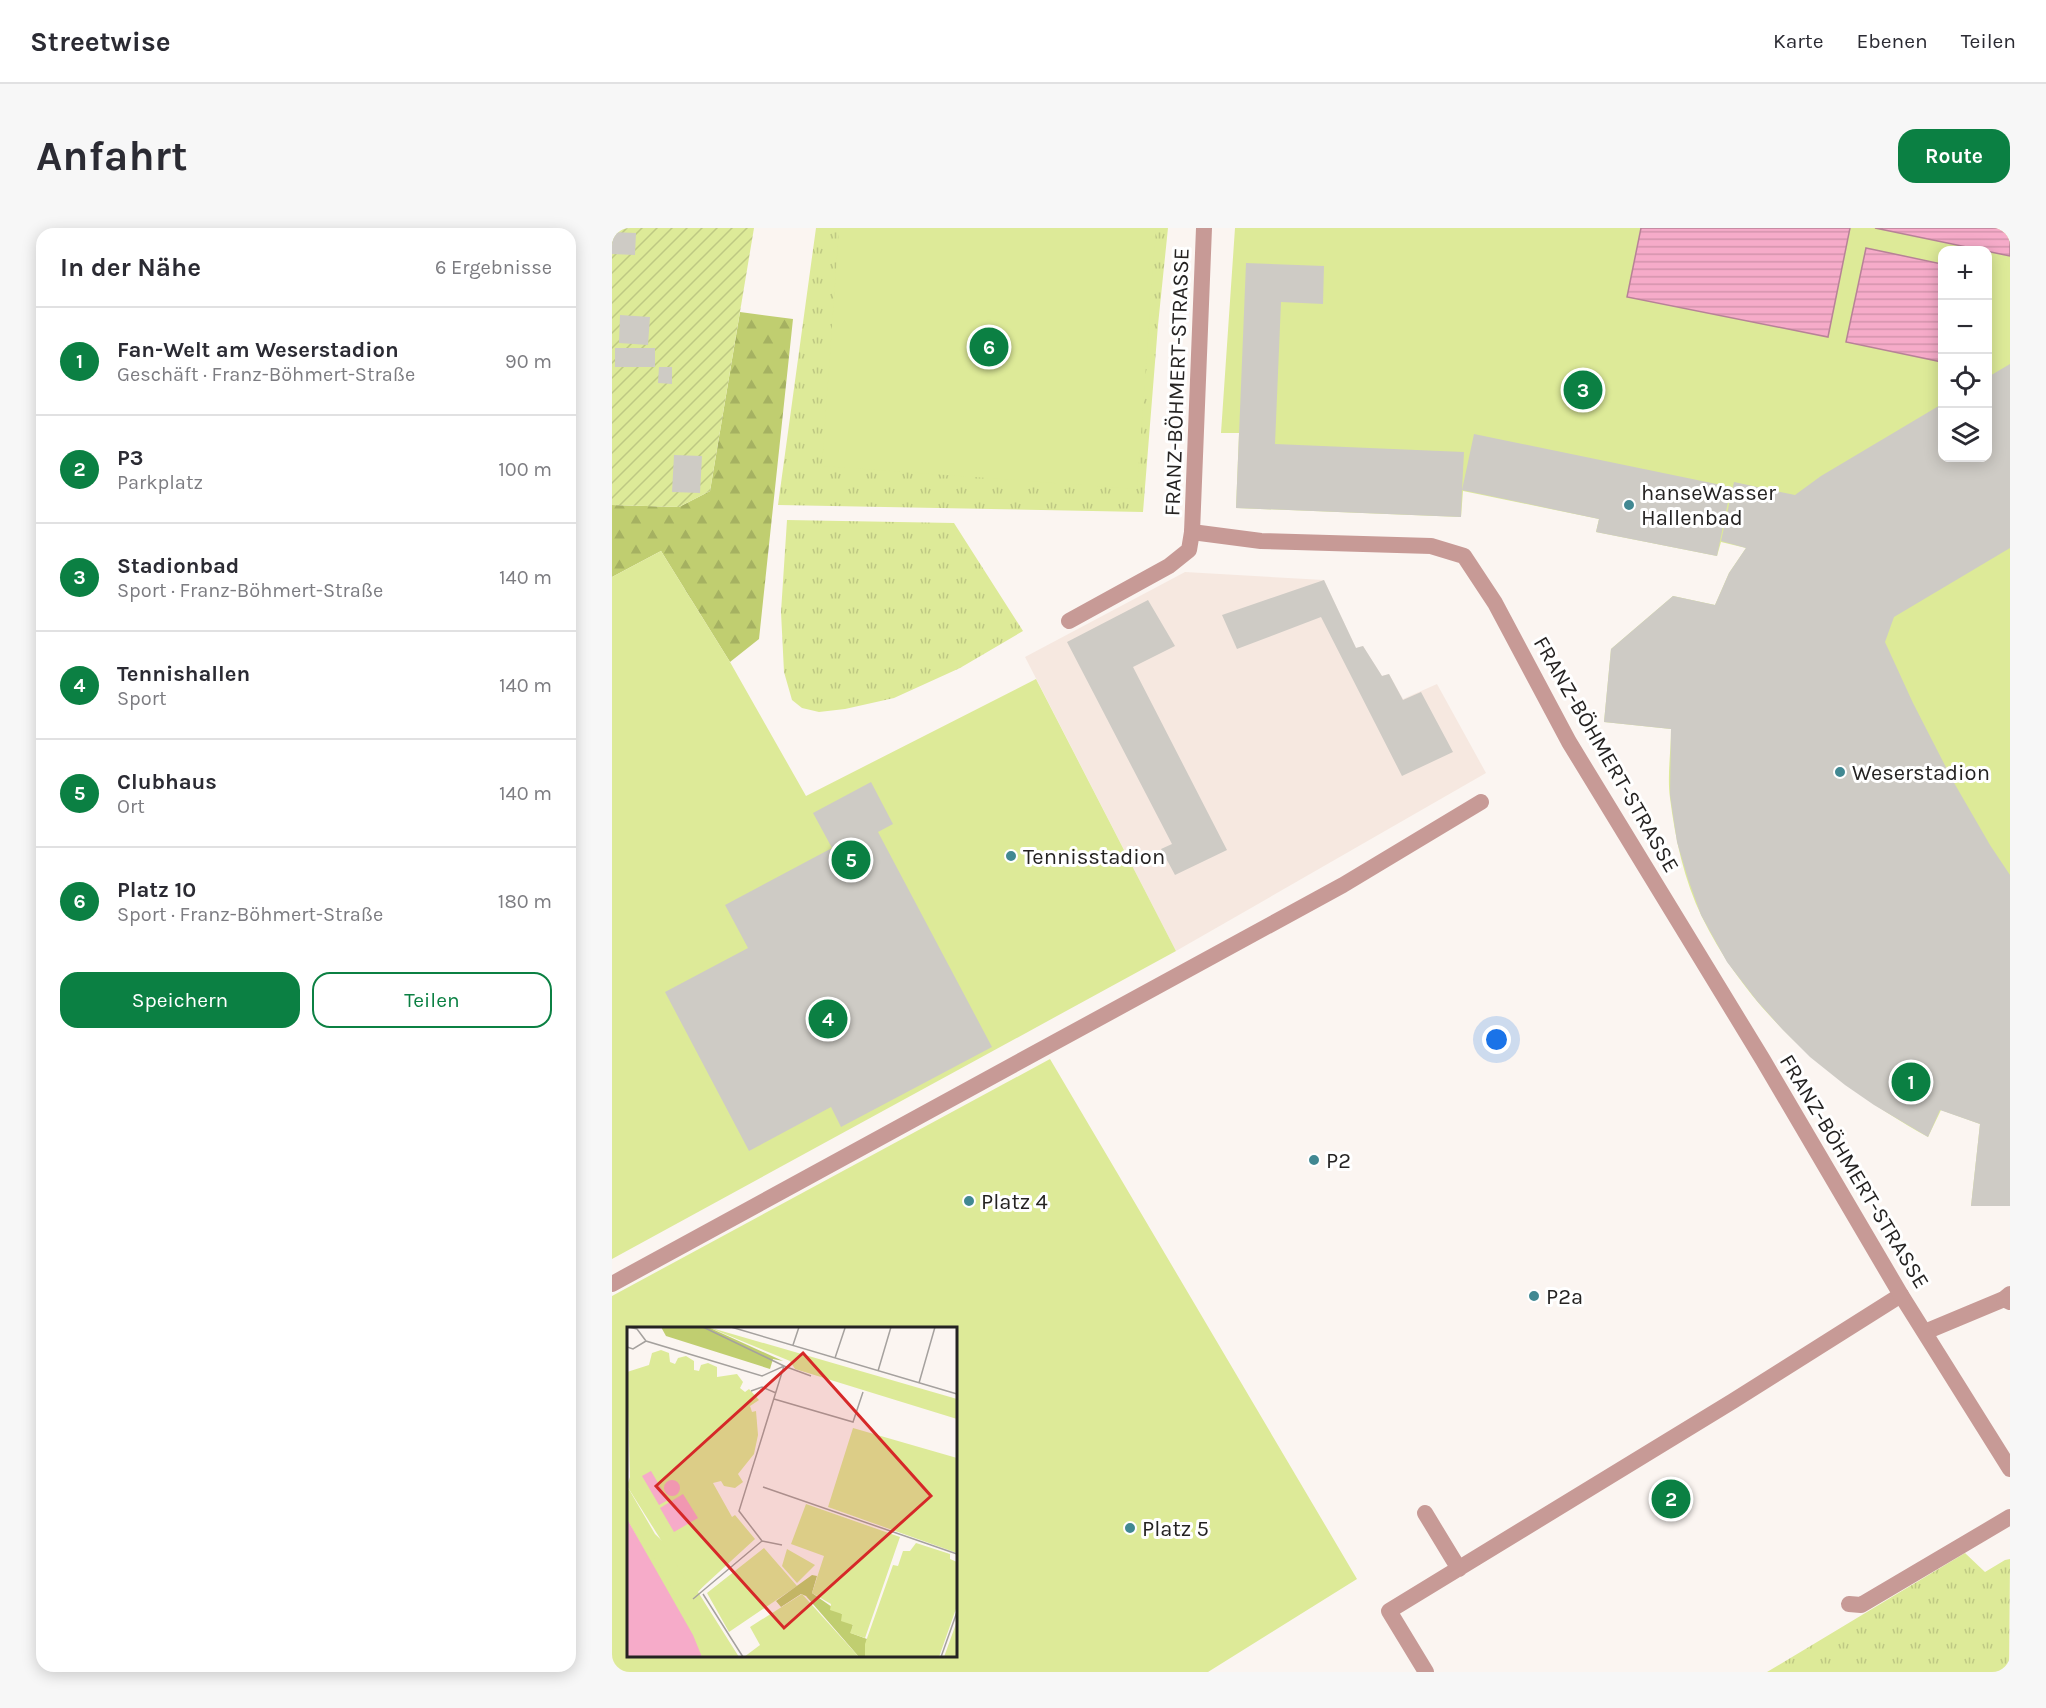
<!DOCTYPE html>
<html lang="de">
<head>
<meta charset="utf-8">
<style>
  :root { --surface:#fff; --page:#f7f7f7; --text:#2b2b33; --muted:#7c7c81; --line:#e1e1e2; --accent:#0b8043 }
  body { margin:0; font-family:Karla,sans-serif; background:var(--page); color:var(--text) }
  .controls { position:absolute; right:18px; top:18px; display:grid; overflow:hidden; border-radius:12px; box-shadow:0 3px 15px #0003 }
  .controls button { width:54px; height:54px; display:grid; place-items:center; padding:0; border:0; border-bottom:2px solid var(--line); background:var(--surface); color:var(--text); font:30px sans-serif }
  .you { position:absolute; left:885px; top:812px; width:21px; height:21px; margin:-15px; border:4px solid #fff; border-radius:50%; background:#1a73e8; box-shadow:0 0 0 9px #1a73e833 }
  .badge { display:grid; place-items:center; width:39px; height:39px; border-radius:50%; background:var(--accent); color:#fff; font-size:20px; font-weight:700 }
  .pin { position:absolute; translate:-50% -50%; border:3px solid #fff; box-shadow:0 2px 6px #0006 }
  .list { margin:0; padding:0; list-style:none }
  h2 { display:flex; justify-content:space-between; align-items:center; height:78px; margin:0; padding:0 24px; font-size:26px }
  h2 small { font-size:20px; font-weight:400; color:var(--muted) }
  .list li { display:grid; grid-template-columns:39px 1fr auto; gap:18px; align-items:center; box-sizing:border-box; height:108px; padding:0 24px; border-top:2px solid var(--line) }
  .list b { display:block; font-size:22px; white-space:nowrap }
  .list p { margin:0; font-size:20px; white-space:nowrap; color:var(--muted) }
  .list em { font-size:20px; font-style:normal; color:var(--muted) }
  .actions { display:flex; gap:12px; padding:18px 24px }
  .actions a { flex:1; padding:14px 0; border:2px solid var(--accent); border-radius:18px; text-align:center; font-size:21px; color:var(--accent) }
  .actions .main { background:var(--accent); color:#fff }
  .icon { flex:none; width:33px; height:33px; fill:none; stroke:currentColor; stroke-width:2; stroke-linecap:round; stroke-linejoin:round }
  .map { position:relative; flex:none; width:1398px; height:1444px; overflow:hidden; border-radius:18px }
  header { display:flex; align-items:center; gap:36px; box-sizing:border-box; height:84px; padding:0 30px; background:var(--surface); border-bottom:2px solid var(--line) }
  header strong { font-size:28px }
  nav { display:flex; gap:33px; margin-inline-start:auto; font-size:21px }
  .intro { display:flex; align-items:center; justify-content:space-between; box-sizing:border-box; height:144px; padding:0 36px }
  h1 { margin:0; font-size:42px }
  .button { padding:15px 27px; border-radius:18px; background:var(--accent); color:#fff; font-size:21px; font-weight:700 }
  main { display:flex; gap:36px; padding:0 36px }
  aside { flex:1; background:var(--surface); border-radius:18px; box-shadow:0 3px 15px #0003 }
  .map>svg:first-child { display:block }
  .built { fill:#f6e8e0 }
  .grass { fill:url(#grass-tufts) }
  .forest { fill:url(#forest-firs) }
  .garden { fill:url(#garden-furrows) }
  .pitch { fill:#ddea98; fill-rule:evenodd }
  .water { fill:url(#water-rules); stroke:#b78297; stroke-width:1.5 }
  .building { fill:#cecbc5 }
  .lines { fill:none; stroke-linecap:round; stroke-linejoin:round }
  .service { stroke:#c79a96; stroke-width:16 }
  .pedestrian { stroke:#c79a96; stroke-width:16 }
  .minor { stroke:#c79a96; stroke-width:16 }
  .poi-dot { fill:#418892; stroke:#fff; stroke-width:2 }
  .labels { text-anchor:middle; stroke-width:6; stroke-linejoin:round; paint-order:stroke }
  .street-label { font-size:22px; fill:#252322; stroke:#fff }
  .poi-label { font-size:22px; fill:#252322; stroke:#fff; text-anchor:start }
  .inset-road { fill:none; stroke:#a5a19e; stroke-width:1.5 }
  .view { fill:#d62828; fill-opacity:0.15; stroke:#d62828; stroke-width:3 }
  .inset-edge { fill:none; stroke:#252322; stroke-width:3 }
</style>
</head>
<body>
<header>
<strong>Streetwise</strong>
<nav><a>Karte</a><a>Ebenen</a><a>Teilen</a></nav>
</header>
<div class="intro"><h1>Anfahrt</h1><a class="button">Route</a></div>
<main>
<aside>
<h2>In der Nähe<small>6 Ergebnisse</small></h2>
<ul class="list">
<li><span class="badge">1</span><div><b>Fan-Welt am Weserstadion</b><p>Geschäft · Franz-Böhmert-Straße</p></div><em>90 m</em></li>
<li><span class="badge">2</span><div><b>P3</b><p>Parkplatz</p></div><em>100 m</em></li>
<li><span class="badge">3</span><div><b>Stadionbad</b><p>Sport · Franz-Böhmert-Straße</p></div><em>140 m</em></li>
<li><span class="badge">4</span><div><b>Tennishallen</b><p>Sport</p></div><em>140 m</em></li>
<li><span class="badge">5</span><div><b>Clubhaus</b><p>Ort</p></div><em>140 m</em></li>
<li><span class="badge">6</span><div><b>Platz 10</b><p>Sport · Franz-Böhmert-Straße</p></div><em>180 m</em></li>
</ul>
<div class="actions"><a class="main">Speichern</a><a>Teilen</a></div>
</aside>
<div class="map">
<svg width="1398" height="1444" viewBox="0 0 1398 1444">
  <defs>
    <pattern id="grass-tufts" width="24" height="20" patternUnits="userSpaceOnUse" patternTransform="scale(1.5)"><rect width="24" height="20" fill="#ddea98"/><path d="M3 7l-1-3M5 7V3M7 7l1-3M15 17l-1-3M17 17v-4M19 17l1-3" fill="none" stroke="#bec883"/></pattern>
    <pattern id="forest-firs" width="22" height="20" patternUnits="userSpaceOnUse" patternTransform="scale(1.5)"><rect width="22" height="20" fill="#c0ce70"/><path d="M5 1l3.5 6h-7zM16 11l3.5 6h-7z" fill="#a5b161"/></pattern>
    <pattern id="garden-furrows" width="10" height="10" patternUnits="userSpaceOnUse" patternTransform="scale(1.5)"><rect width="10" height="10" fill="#ddea98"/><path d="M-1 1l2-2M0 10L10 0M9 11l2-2" fill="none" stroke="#bec883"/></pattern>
    <pattern id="water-rules" width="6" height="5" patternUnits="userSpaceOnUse" patternTransform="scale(1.5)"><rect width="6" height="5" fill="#f6abc9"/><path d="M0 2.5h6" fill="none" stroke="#d393ac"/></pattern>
  </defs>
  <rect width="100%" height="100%" fill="#fbf5f1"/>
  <!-- built -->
  <path class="built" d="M573,344l139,8 32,68 7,-2 19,30 7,-2 14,25 34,-15 49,89 -310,178 -151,-294z"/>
  <!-- grass -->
  <path class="grass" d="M204,0h352l-10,97 -15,187 -365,-7z
    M175,292l167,3 69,108 -63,37 -66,30 -49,11 -26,3 -17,-4 -10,-8 -8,-28 -3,-60z
    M1353,1325l20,19 20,-12 5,-1 -1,113h-242z"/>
  <!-- forest -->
  <path class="forest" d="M128,84l53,7 -34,320 -29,23 -69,-111 -49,26v-72l67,2 31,-16z"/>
  <!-- garden -->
  <path class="garden" d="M0,0h142l-44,263 -31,16 -67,-2z"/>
  <!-- pitch -->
  <path class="pitch" d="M227,0h317l-19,261 -315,-23z
    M623,0h775v978h-39l9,-82 -39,-14 -13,27c-94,-53 -178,-122 -226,-220 -18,-37 -27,-79 -32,-119 -3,-22 1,-46 1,-69l-67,-7 7,-73 62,-53 42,9 14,-32 17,-25 -25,-6 -4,14 -121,-24 3,-13 -136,-28 -2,26 -225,-9 3,-75h-18zM1330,22h46v208h-46z
    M49,323l69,111 76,134 230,-117 140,272 -564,308v-682z
    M438,831l307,520 -149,93h-596v-376zM16,1100h328v328h-328z"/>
  <!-- water -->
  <path class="water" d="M1029,0h209l-22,109 -201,-40z
    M1263,0h135v28z
    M1254,20l76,16v98l-96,-20z"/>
  <!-- building -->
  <path class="building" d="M0,4l24,1 -1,22 -23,-1z
    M634,35l78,3 -1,38 -42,-2 -6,142 189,8 -2,38 12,-56 257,53 -14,69 -121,-24 3,-13 -137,-29 -1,27 -225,-9z
    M8,87l30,2 -2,28 -29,-2z
    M3,120h40v19h-40z
    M1398,136v184l-116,69 -9,25 28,61 40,78 37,64 20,30v331h-39l9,-82 -40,-14 -12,27 -54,-32 -29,-20 -35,-28 -27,-27 -26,-29 -30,-39 -26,-47 -13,-36 -11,-37 -7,-47 1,-66 -67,-7 7,-73 62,-53 42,9 14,-32 17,-25 -25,-7 13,-59 61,13 26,-19 121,-72v54h46v-81z
    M47,139h13v17l-14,-1z
    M62,227l28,1 -2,37 -28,-1z
    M712,352l32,68 7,-2 19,30 7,-2 14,26 18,-8 32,60 -51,24 -81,-159 -84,32 -15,-34z
    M536,372l27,46 -42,21 94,183 -52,25 -14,-26 11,-5 -105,-202z
    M259,554l22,42 -15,8 114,215 -151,80 -10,-20 -82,44 -84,-159 83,-44 -23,-43 107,-57 -19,-35z"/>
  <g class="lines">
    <!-- service -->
    <path class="service" d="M457,393l100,-55 20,-16 3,-18
      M0,1056l731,-399 138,-83
      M1313,1104l79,-33 6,-5
      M813,1285l34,56
      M1237,1376l12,1 149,-88
      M814,1444l-37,-61 344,-210 168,-106"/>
    <!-- pedestrian -->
    <path class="pedestrian" d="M1392,1071l6,3"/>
    <!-- minor -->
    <path class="minor" d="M592,0l-12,304 69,9 170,5 33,10 31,47 74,139 194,318 138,235 109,174"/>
  </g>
  <!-- markers -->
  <g class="poi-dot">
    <circle cx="1017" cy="277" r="6"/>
    <circle cx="1228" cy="544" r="6"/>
    <circle cx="399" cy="628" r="6"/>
    <circle cx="702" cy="932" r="6"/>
    <circle cx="357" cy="973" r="6"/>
    <circle cx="922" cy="1068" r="6"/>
    <circle cx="518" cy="1300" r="6"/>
  </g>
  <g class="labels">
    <!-- street labels -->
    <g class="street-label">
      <text transform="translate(564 154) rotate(-88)" y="8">FRANZ-BÖHMERT-STRASSE</text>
      <text transform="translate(995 526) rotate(60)" y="8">FRANZ-BÖHMERT-STRASSE</text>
      <text transform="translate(1243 943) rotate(59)" y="8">FRANZ-BÖHMERT-STRASSE</text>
    </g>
    <!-- poi labels -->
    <g class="poi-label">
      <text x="1029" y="272">hanseWasser<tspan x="1029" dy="25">Hallenbad</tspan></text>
      <text x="1240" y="552">Weserstadion</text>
      <text x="411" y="636">Tennisstadion</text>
      <text x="714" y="940">P2</text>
      <text x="369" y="981">Platz 4</text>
      <text x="934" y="1076">P2a</text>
      <text x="530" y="1308">Platz 5</text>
    </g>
  </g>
  <!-- overview -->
  <g transform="translate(15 1099)">
    <rect width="330" height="330" fill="#fbf5f1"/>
    <path d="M81,0l249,72v20l-162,-50 -5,-8zM0,159l28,48 51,49 -8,9 41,65h-37l-75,-138zM137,221l33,38 -68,46 -22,-39zM160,222l28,16 -18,18 -15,-17z" fill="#ddea98"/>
    <path d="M34,0h47l75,34 -10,-2 -3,10 -104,-33zM185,248l5,1 -5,17 30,21 11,11 -2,8 16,6 -2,18h-6l-53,-61 -5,-2 -20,13 -5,-6z" fill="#c0ce70"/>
    <path d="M0,181l66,119v8l-66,-116z" fill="#ddea98"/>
    <path d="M175,267l57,63h-115l16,-12 -10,-18z" fill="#ddea98"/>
    <path d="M34,23l8,3 1,9 5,2 3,-6 8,-2 8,5v9l5,1 2,-6 7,-2 9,4v10l20,-3 6,8 -3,6 5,4 4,-3 10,11 -9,6 2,6 4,-1 2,24 -4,19 -16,20 5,8 -8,6 -11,-2 -3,-5 -8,2 19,34 3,-2 20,24 -60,55 -68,-108 3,-9 -3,-105 22,-7 3,-12zM226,101l104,30v95l-129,-46zM179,177l94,33 -35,101 -15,-5 3,-8 -12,-4 1,-7 -12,-4 1,-6 -19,-11 12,-37 -33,-12zM289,216l34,11v5l7,3v44l-18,51h-74v-13l28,-79 5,1 5,-15h7zM135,224l27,34 -49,38 -26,-35zM330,293v37h-13l13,-36z" fill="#ddea98"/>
    <path d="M24,144l17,29 -9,5 -17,-29zM37 161a8 8 0 1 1 16 0a8 8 0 1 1-16 0ZM56,167l15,24 -24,14 -14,-24zM0,192l66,116 9,22h-75z" fill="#f6abc9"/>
    <path class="inset-road" d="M2,0l8,2 9,12 116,35 22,-10 27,10M104,0l226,67M166,18l6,-18M0,20l6,2 13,-8M208,31l10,-30M251,44l13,-44M292,56l16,-56M124,64l11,-4 14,6M147,72l79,23 10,-30M136,160l194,67M135,214l20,4M76,267l40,63M66,272l69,-58 -23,-30 45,-145 -81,-39M314,330l16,-45"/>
    <path class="view" d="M176,26l128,143 -147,132 -128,-142z"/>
    <rect width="330" height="330" class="inset-edge"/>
  </g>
</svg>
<div class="controls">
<button>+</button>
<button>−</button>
<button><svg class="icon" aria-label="locate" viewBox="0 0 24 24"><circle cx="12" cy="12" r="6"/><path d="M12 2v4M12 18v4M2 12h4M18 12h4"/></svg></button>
<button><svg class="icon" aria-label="layers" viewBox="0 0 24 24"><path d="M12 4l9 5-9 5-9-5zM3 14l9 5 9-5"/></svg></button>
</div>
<div class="you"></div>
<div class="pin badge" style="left:1299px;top:854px">1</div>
<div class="pin badge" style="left:1059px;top:1271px">2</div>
<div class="pin badge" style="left:971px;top:162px">3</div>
<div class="pin badge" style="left:216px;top:791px">4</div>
<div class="pin badge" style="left:239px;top:632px">5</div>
<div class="pin badge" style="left:377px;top:119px">6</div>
</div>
</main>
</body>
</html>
